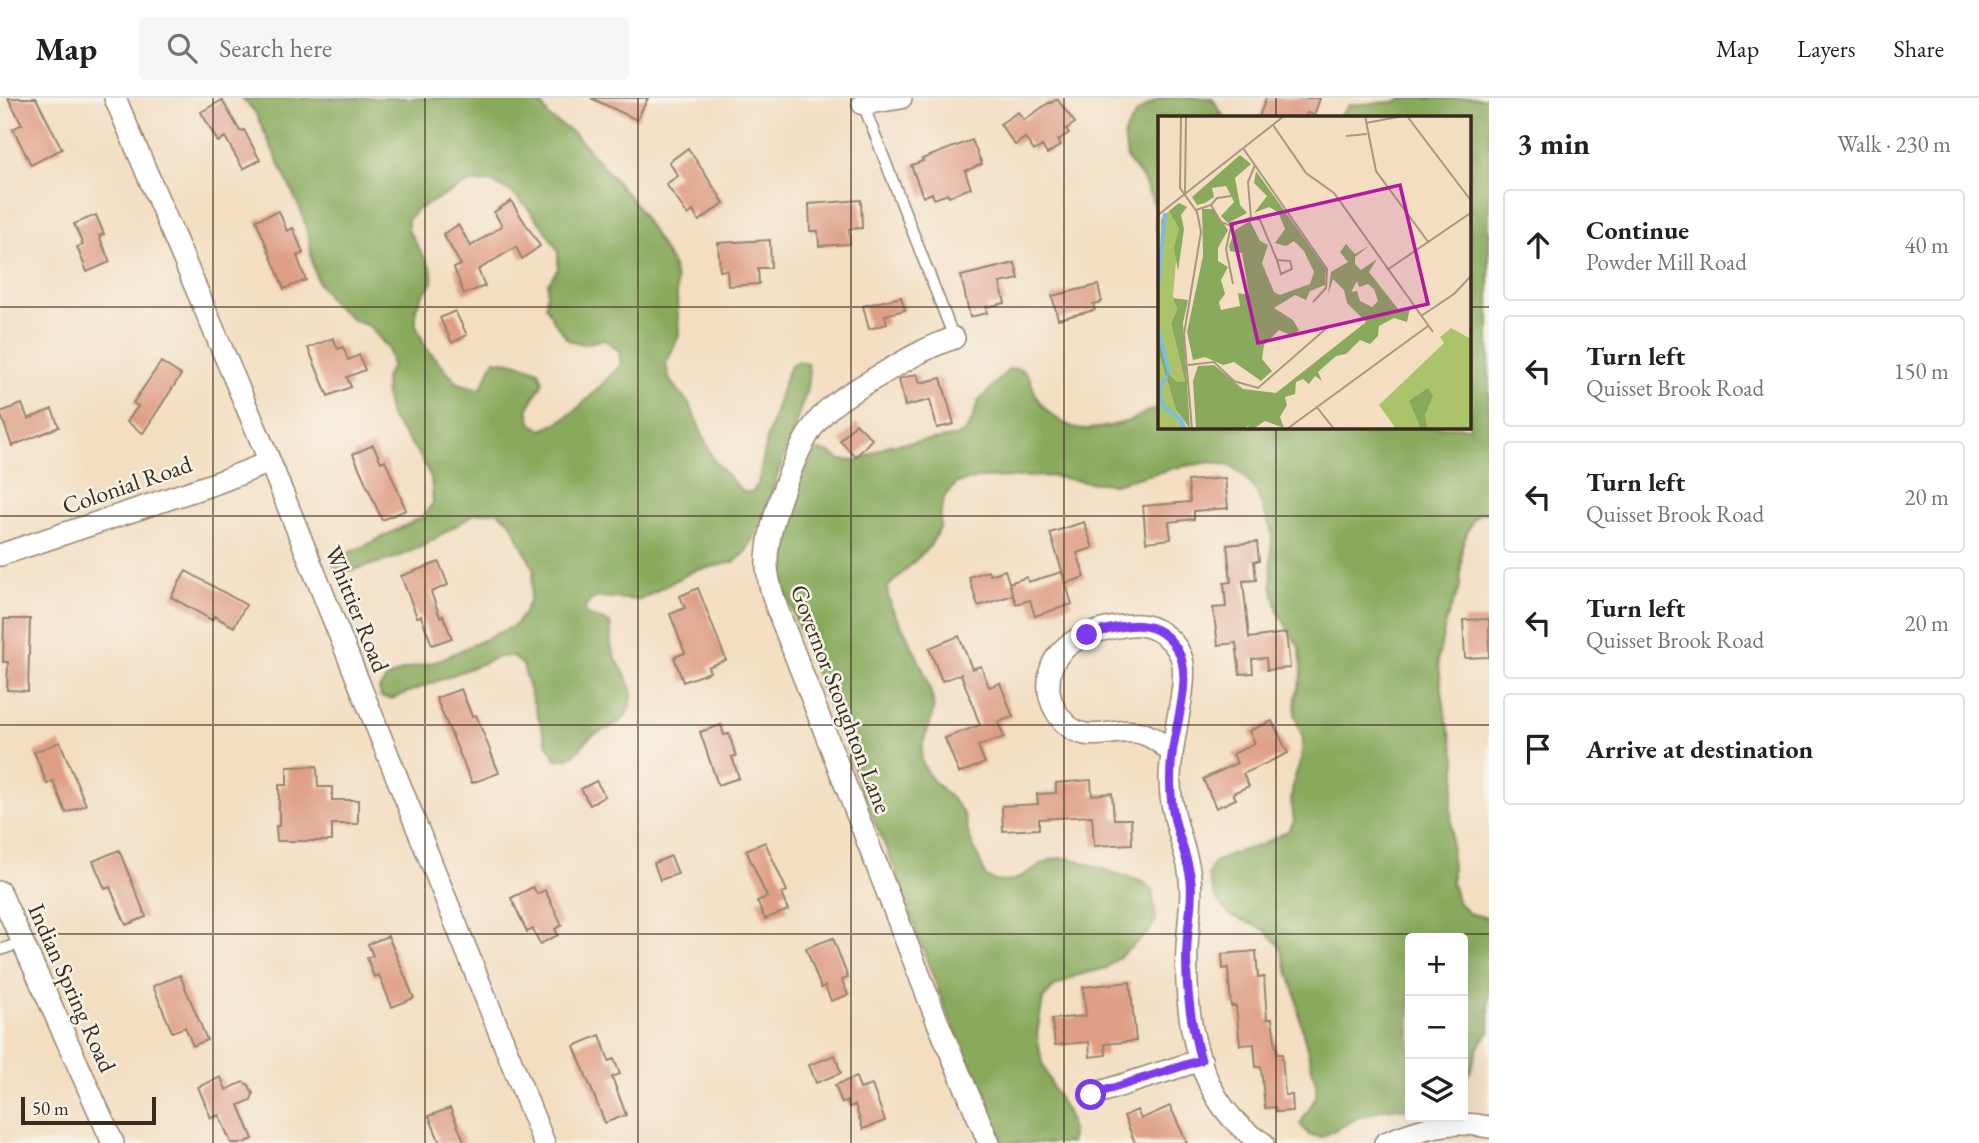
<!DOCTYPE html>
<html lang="en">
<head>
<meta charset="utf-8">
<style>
  :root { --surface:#fff; --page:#f6f6f6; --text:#202124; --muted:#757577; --line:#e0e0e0 }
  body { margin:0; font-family:"EB Garamond",serif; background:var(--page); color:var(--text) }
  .controls { position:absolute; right:21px; bottom:21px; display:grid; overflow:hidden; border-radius:7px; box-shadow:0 7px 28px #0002 }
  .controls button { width:63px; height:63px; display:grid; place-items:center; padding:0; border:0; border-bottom:2px solid var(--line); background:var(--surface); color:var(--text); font:35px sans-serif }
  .scale { position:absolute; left:21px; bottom:18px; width:135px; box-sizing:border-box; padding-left:7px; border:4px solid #3b2a1e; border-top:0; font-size:19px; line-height:24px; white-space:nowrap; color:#3b2a1e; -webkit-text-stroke:5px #f7f3e8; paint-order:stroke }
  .stop { position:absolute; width:21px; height:21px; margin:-16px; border:5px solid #7c3aed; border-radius:50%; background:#fff }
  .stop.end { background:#7c3aed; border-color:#fff; box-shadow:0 2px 7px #0008 }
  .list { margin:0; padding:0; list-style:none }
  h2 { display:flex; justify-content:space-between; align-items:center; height:91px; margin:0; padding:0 28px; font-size:30px }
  h2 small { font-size:23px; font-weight:400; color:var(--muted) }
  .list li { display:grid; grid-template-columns:46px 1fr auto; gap:21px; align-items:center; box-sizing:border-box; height:112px; margin:0 14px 14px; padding:0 14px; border:2px solid var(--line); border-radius:7px }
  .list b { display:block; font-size:26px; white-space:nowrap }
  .list p { margin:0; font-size:23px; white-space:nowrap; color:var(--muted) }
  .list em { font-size:23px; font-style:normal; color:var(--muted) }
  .icon { flex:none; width:38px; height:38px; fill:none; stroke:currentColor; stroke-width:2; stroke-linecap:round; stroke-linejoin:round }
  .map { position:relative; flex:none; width:1489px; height:1045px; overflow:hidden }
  header { display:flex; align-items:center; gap:42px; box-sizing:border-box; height:98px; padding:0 35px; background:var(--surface); border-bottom:2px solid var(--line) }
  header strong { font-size:33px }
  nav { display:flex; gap:38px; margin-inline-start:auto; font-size:24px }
  .search { width:490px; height:63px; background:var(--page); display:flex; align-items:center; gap:18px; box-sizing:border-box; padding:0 24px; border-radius:7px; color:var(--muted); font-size:26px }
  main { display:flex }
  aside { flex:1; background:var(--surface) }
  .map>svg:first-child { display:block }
  .forest { fill:#89aa5d; stroke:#626a3e; stroke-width:2; fill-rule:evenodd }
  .building { fill:#df9f87 }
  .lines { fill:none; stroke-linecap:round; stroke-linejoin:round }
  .service-casing { stroke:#978470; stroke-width:13 }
  .minor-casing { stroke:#978470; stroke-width:24 }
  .service { stroke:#fff; stroke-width:10 }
  .minor { stroke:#fff; stroke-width:21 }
  .route { stroke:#7c3aed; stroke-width:9 }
  .grid { fill:none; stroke:#3b2a1e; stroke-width:2; stroke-opacity:0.55 }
  .labels { text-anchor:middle; stroke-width:5; stroke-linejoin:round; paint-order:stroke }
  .street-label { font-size:24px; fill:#3b2a1e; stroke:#f7f3e8 }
  .inset-river { fill:none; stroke:#76bced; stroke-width:3.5 }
  .inset-road { fill:none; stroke:#a99680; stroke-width:2 }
  .view { fill:#b5179e; fill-opacity:0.15; stroke:#b5179e; stroke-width:3.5 }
  .inset-edge { fill:none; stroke:#3b2a1e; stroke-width:3.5 }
</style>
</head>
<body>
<header>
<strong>Map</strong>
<div class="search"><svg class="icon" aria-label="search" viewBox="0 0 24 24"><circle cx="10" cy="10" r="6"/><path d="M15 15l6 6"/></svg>Search here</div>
<nav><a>Map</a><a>Layers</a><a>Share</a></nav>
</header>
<main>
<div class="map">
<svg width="1489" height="1045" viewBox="0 0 1489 1045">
  <rect width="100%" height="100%" fill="#f7f3e8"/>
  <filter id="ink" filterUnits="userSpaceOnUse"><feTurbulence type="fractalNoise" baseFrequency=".0143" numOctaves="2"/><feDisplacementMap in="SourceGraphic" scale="14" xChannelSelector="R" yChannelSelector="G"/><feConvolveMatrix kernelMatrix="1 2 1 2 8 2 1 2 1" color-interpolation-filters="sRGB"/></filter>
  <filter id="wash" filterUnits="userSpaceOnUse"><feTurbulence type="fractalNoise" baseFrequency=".00686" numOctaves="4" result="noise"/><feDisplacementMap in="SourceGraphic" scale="28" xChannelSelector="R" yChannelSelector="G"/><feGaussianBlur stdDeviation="1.57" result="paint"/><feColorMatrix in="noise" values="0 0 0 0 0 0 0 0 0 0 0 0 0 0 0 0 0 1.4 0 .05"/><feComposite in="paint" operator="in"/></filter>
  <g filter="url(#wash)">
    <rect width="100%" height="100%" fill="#f3dec2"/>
    <!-- forest -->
    <path class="forest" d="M242,0h295l13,20 25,16 59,68 38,62 4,16 3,55 -13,29 4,17 20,24 24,56 29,31h9l6,-8 10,-49 19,-62 5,-9 7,-3 9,3 1,11 -3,18 -48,138 -14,23 -10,8 -41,9 -53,29 -41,-3 -8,3 -6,8 2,7 23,8c2,9 -1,18 2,26 7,22 28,36 17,61 -2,4 -6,10 -10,12 -9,7 -21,9 -29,15 -13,12 -14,24 -34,22l-9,-16 -19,-57 -5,-21 -11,-9 -13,1 -108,42 -10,-2 -2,-8 8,-11 19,-9 29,-7 79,-36 9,-11 7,-16 4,-29 -24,-49 -14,-10 -21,3 -54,33 -29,12 -43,12 -13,-1 -3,-6 7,-8 27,-11 55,-28 11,-14 -2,-26 -11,-21 -30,-40 -4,-18 -1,-20 7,-12 -4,-18 -19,-22 -14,-5 -22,-17 -15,-21 -6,-21 -3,-24 -7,-25 -47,-101zM490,84l20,9 16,15 20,25 12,20v18l-10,14 -2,23 8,15 14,19 16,4 20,-5 15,12 2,14c-25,24 -46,53 -79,65l-11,-7 -3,-15 15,-26 -4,-11 -21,-8 -23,-3c-8,10 -6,17 -15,29l-22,-6 -32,-35 -10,-23v-17l6,-12 11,-14 -2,-14 -23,-38v-10l8,-10 52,-27z
      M1159,0h53l12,19h-64v116l-4,-4v-21l-14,-31 -15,-18 -3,-25 13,-21z
      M1407,0h82v415h-8l-7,5 -6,12 -6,16 -2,40 -14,35 -8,38 7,54 11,44v20l-5,27 1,79 5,18 11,12 21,5v114l-11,15 -7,23 -8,12v-144h-53v171l-24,-1 -29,10 -35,19 -13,-2 -9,-11 16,-27v-14l-15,-58 -5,-29 -16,-50 -15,-16 -35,-15 -14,-16 -8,-23 5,-13 18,-9 30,-9 27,-14 6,-10 -3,-21 3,-21 7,-19 2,-21 -8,-23 1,-19 6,-23 -2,-25 -22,-37 -6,-27 -1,-26 1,-27 -15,-39 -13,-17 -14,-10 -18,-4 -33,5 -65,17 -29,-2 -34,-6 -74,2 -20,5 -12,13 -4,15 -1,17 -10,18 -43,42c1,17 10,29 18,44 10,19 24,49 28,70 3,20 -15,39 -11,58 5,24 32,34 42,55 3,7 3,15 5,21 5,14 13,26 16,40 32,19 46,-15 74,-18 14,-1 24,5 37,9 15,5 31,10 47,15l9,7 4,31 -9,14 -41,34 -31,8 -21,11 -11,12 -6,35 5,29 11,25 15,26 4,20 -1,9h-67l-60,-137 -33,-89 -16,-48 -35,-80 -16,-51 -19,-41 -43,-113 -2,-22 3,-22 8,-25 5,-24 13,-29 9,-11 10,1 13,8 17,1 31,-16 66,-8 10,-5 7,-12 6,-18 31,-33c3,0 7,-1 11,0 11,4 12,18 16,27 10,18 31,34 52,33 15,-1 34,-5 48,-11 8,-5 14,-9 24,-11v20h310v-310h-131l10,-12 44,-3z"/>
    <g id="blocks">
      <!-- building -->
      <path class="building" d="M8,0h28l26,51 -31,16 -18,-36 9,-5z
        M591,0h57l-11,22z
        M1266,0h54l-6,17 -7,-2 -2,4h-46z
        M1057,1l18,24 -9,6 3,4 -11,7 3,5 -14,9 -5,-8 -8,5 -9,-13 -10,7 -15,-21 18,-12 6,8 26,-18 1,1z
        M222,2l18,31 4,-1 16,30 -17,9 -18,-32 -7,5 -17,-30z
        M972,42l10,24 -17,7 6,17 -22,8 -1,-2 -14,5 -2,-6 -9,4 -12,-32 12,-4 -1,-2z
        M688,50l36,55 -25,18 -6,-10 -5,4 -22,-31 12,-8 -9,-14z
        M861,102l1,28 -13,1 1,15 -31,2 -1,-15h-8l-1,-27z
        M511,103l29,45 -18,13 -6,-12 -38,23 7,16 -21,8 -10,-26 7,-3 -18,-31 15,-9 13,21 31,-20 -8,-14z
        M279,113l8,20 6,-3 10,25 -6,3 9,24 -22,9 -28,-69z
        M96,117l8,19 -5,2 11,26 -23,10 -10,-25 6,-2 -9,-21z
        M770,142l1,28h-13l1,16 -31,2 -1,-16 -7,1 -2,-28z
        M1015,165l4,16 -19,4 5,20 -19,4 1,6 -17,4 -9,-41z
        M1098,187l4,17 -9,2 2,6 -37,9 -6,-23z
        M901,199l4,13 -20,5 2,9 -18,5 -6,-23z
        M455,213l12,24 -15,8 -12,-25z
        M333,240l5,11 5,-2 5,13 11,-5 6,15 -18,7 4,10 -23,9 -20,-48z
        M161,264l20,13 -38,58 -16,-11 11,-16 -5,-3z
        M917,276l3,9 21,-5 13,46 -17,4 -7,-28 -25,6 -6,-27z
        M22,306l6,15 24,-10 7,18 -47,19 -12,-34z
        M856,325l16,16 -16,18 -16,-16z
        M373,347l8,17 4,-2 21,50 -24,10 -29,-66z
        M1225,380l3,30 -34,3v8l-25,3 2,17 -25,3 -3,-36 47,-4 -2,-21z
        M1084,424l9,26 -16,5 8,24 -19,6 -16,-50z
        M1257,444l2,19h-5l2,19 -13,1 6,57 37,-5 4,35 -23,2 -1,-12 -14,1 1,14 -13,1 -4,-31 -18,2 -5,-37 13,-1 -2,-24 7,-1 -4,-37z
        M439,464l9,23 -17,7 9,25 3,-1 9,22 -20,7 -11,-29 -4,1 -16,-41z
        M1005,472l8,25 -35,11 -9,-29 19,-6 2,4z
        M186,473l60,34 -12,22 -20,-11 -2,4 -41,-23z
        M1062,474l10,32 -37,12 -5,-16 -14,4 -7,-21 18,-6 1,5z
        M698,490l28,72 -18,7 2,5 -27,10 -9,-25 11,-4 -15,-39 15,-6 -5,-12z
        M4,521h26l-2,72 -21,-1 1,-28h-5z
        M1489,521v38l-24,1 -2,-38z
        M959,538l13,33 9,-3 8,21 11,-4 13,34 -15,5 6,15 -26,9 7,17 -26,10 -14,-35 35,-13 -19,-51 -19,7 -13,-33z
        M461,591l11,27 4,-1 23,58 -27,10 -36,-85z
        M1272,623l16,32 -45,21 6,12 -16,7 3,6 -20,9 -13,-29 34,-16 -4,-9 22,-11 -6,-12z
        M721,627l3,10 5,-1 7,22 -4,1 7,21 -21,7 -18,-53z
        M60,644l26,63 -20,8 -13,-32 -6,3 -13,-32z
        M317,668l1,21h14v13h26v24h-26v17h-55l-1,-15h3v-41h8v-18z
        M1091,682l1,15 20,-2 2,26h17l1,25 -38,2 -2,-30 -53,3v10l-36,2 -1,-25 36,-2 -1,-10 19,-1v-10z
        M596,683l9,15 -15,9 -9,-16z
        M765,744l22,49 -6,3 7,16 -23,9 -8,-18 10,-4 -21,-47z
        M119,752l27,67 -20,8 -16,-38 -5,2 -12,-28z
        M671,758l7,18 -18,6 -6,-17z
        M533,789l4,7 8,-4 17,35 -7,4 3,6 -18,9 -7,-15 -6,3 -16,-34z
        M388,838l26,62 -22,9 -13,-32 -5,2 -7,-19 6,-2 -5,-12z
        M833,840l15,40 -6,2 6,15 -17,6 -6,-15 -4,2 -15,-40z
        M1256,853l2,27 6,-1 3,42h5l5,35h5l3,41h7l1,16 -17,1 -1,-5 -10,1 -4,-41h-5l-2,-23 -14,1 -4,-39h-5l-3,-38 -5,1 -1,-15z
        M180,877l27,65 -14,6 -8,-19 -13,5 -19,-46z
        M1130,884l6,59 -31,3 1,11 -16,2 -1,-15 -34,3 -3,-26 34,-3 -3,-29z
        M600,937l9,26 5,-2 6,15 -8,3 14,38 -21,8 -31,-77z
        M835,957l6,18 -25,10 -7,-18z
        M221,979l5,13 17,-8 6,3 4,9 -2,6 -12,5 14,34 -9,4h-13l-12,-28 -8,3 -13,-31z
        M856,979l4,12 12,-4 13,36 -22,8 -8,-24 -6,2 -2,-6 -5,2 -7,-18z
        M1170,1008l17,37h-52l-11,-27 13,-6 4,9z
        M450,1010l15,35h-25l-11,-27z"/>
    </g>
  </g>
  <g filter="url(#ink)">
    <use href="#blocks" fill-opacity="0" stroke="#978470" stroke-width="2"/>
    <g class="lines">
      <!-- service casing -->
      <g class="service-casing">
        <path id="service" d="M863,6l91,234
          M0,852l23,-8"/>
      </g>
      <!-- minor casing -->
      <g class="minor-casing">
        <path id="minor" d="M115,0l155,364 274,681
          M863,6l38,-6
          M954,240c-30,10 -55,26 -82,42 -18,11 -38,21 -52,38 -24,27 -51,103 -53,140 -1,16 4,32 9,48l162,417 51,120
          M0,457l219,-73 51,-20
          M1172,655c-9,-8 -18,-16 -31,-20 -27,-7 -56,15 -79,-13 -7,-9 -12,-18 -13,-29 -1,-14 2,-29 12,-39 14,-16 41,-23 62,-26 14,-3 28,-1 40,8 10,7 18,18 20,30 2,14 -1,29 -3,42 -4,25 -10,49 -10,74 0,27 9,51 16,77 9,30 3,58 1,89 -3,70 9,159 76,197
          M0,794l113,251
          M1091,997l110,-35
          M1385,1045c37,-15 64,-24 104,-16"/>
      </g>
      <!-- service -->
      <use href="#service" class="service"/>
      <!-- minor -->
      <use href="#minor" class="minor"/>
    </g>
  </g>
  <g class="lines" filter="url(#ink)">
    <!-- route -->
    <path class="route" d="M1087,537c34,-9 69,-22 91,16 15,26 -3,75 -6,104 -3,26 -2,50 5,74 5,17 12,34 14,52 2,21 -3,42 -4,63 -2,40 3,78 14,116l-110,35"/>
  </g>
  <!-- grid -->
  <path class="grid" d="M213,0v1045M425,0v1045M638,0v1045M851,0v1045M1064,0v1045M1276,0v19M0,209h1160M1470,209h19M1276,329v716M0,418h1489M0,627h1489M0,836h1489"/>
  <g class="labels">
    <!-- street labels -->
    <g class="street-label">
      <text transform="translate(127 387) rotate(-19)" y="8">Colonial Road</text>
      <text transform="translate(357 511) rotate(68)" y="8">Whittier Road</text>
      <text transform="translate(841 601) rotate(69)" y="8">Governor Stoughton Lane</text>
      <text transform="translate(72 890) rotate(66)" y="8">Indian Spring Road</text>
    </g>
  </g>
  <!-- overview -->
  <g transform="translate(1158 18)">
    <rect width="313" height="313" fill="#f3dec2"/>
    <path d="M11,95l10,18 -6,67 4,13 -6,15 14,57 -8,1 -8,-8 -11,-37 3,-118zM293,212l20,11v90h-75l-17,-24 65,-62 -4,-6zM0,234l18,60 12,19h-30z" fill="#acc469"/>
    <path d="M82,39l11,9 -16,14 5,27 7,8 -19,10 -7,-7 13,-14 -8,-16 -14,2 2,9 -9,6 -8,2 -5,-8zM98,55l70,98 -1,16 -15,6 -4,9 -11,-5 -21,13 19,12 6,10 -6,6 -14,-6 -15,15 -2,14 10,12 -11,10 -27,-19 -11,3 -18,-8 -12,3 -6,-28 16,-76 -1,-47h11l15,21 -10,18v13l10,6 -7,13 4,14 -6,8 2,8 19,-4 -2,-13 11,2 -7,-42 -12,-2 -1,-5 6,-16 15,-9 10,20 8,4 -6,18 12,29 6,3 30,-11 4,-12 -10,-21 -10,-10 -8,5 -11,-3 10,-14 -7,-17 -9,-5 -15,6 13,-17 -13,-13zM21,87l8,4 -6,8 3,14 -6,42 -4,-23 5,-19 -10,-18zM188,128l9,10 14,-8 -14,11v7l6,6 16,-11 -8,13 29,37 12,-1 -3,14 -13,-4 -15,8 -1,10 -8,8 -10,-4 -14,14 -10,2 -18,16 4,9 -7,-5 -6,8 -6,-5 -7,3 -1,12 -10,3 2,8 -7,12 4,11 -19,-7 -12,8h-6l2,-4 -5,4h-48l-3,-48 5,-15 16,-1 29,24 33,4 90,-71 -19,-19 -3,-13 -11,-11 -5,15 3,-22 17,-10 -8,-10zM199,165l2,6 9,-3 6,5 4,12 -6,6 -12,-6 -3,-10 -6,1zM15,182l15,2 -5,23 7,106 -14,-19 -18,-60v-13l11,37 8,8 8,-1 -14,-57 6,-15zM270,272l5,8 -8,19 2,14h-6l-12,-28z" fill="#89aa5d" fill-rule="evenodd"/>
    <path class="inset-river" d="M0,172l7,-75M0,212l11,45M9,259l-8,14 4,17 18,14 4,9"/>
    <path class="inset-road" d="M23,0l-1,72 17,24 4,20 -17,102 8,95M207,0l11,55 53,72M249,0l65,86M208,7l37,-7M115,9l33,48 28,20 99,139M188,20l21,-2M85,32l84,121 -1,19 -13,14M27,78l1,-78M53,89l6,-7 14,-2M38,94l15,-5 10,17 10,4 18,-8 11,2 17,40 13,1 2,8 -11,5 -4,-14M0,99l126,-99M93,102l-3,-36 7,-17M73,110l-5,23 7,35M229,154l85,-58M263,200l33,-22 18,-19M30,249l26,-3 20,19 24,7 71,-62M158,290l18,23M129,313l141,-103"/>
    <path class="view" d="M242,69l28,119 -170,39 -27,-119z"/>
    <rect width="313" height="313" class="inset-edge"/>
  </g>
</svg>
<div class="controls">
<button>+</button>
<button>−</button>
<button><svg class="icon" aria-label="layers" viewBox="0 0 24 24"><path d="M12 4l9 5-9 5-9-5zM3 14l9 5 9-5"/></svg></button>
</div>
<div class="scale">50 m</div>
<div class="stop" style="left:1091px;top:997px"></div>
<div class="stop end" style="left:1087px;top:537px"></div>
</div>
<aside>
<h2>3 min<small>Walk · 230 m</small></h2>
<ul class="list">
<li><svg class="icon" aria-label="ahead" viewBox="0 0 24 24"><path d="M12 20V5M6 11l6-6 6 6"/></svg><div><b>Continue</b><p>Powder Mill Road</p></div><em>40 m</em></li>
<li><svg class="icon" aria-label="left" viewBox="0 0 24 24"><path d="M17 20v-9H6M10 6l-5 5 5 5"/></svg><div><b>Turn left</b><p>Quisset Brook Road</p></div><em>150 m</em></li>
<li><svg class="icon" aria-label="left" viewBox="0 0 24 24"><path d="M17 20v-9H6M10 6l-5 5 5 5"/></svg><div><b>Turn left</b><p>Quisset Brook Road</p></div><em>20 m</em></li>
<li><svg class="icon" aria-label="left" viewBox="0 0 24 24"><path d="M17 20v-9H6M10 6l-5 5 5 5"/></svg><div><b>Turn left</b><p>Quisset Brook Road</p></div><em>20 m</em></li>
<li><svg class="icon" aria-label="arrive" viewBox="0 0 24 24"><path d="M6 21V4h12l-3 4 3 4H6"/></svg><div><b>Arrive at destination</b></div></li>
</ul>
</aside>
</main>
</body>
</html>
